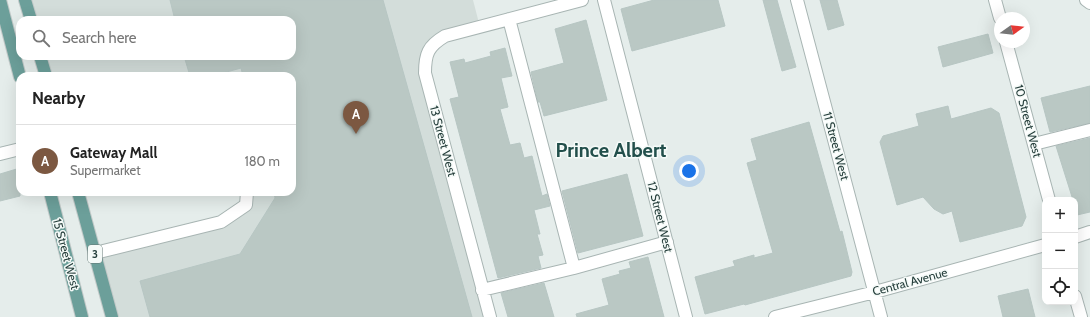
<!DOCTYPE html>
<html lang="en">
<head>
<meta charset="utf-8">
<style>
  :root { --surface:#fff; --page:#f2f2f2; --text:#222; --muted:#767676; --line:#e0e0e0; --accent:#7c5841 }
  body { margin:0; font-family:Cabin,sans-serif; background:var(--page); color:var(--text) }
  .controls { position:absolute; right:12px; bottom:12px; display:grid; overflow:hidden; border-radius:8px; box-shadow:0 4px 16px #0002 }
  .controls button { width:36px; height:36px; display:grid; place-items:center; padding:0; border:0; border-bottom:1px solid var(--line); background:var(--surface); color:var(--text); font:20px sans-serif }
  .compass { position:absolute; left:994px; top:12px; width:36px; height:36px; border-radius:50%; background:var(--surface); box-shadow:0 4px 16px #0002; rotate:75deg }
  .you { position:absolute; left:689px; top:171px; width:14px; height:14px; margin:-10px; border:3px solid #fff; border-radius:50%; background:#1a73e8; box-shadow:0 0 0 6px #1a73e833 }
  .badge { display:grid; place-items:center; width:26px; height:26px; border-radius:50%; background:var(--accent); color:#fff; font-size:13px; font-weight:700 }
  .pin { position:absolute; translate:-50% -33px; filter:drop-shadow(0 1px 2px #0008) }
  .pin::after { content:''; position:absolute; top:21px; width:14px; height:12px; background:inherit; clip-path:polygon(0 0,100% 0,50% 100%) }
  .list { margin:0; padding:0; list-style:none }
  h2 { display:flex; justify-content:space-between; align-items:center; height:52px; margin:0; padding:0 16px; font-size:17px }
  h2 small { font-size:13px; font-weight:400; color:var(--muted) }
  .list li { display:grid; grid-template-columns:26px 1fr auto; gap:12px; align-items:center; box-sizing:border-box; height:72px; padding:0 16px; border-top:1px solid var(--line) }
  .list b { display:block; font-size:15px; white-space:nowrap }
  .list p { margin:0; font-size:13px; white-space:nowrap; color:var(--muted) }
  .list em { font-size:13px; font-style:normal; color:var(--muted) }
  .icon { flex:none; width:22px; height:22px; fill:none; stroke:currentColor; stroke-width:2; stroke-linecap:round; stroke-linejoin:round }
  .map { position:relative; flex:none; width:1090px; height:317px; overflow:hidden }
  .search { position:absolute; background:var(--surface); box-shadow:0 4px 16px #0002; left:16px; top:16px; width:280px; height:44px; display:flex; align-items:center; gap:10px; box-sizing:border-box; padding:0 14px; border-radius:12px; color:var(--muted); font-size:15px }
  .panel { position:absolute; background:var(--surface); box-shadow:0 4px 16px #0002; left:16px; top:72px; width:280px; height:124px; border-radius:12px }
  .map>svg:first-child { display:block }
  .built { fill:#d3ddda }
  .building { fill:#bac8c4; stroke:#b7c6c3 }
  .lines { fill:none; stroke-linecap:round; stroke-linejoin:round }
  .minor-casing { stroke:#a8b5b3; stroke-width:14 }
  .major-casing { stroke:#c2c9c8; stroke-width:14 }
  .minor { stroke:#fff; stroke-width:12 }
  .major { stroke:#6c9f9a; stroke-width:12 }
  .labels { text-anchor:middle; stroke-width:3; stroke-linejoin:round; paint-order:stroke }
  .shield { fill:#f5faf8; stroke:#637674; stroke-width:1 }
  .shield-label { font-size:11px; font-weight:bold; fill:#253e3b }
  .street-label { font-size:12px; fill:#253e3b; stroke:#f5faf8 }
  .town-label { font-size:20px; font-weight:bold; fill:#224f4b; stroke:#f5faf8 }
</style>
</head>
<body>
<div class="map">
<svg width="1090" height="317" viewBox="0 0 1090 317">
  <rect width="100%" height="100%" fill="#e5edeb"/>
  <!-- built -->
  <path class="built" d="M23,0h450l7,27 -35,9 -20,25 65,256h-378l-17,-64 126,-31 25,-16 1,-14h45v-116h-247l-6,-20h253v-36h-263z"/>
  <!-- building -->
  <path class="building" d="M170,0h213l89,317h-322l-10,-36 100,-27 35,-56 -1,-6h18v-116h-49l-2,-8 -29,8h-22l-6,-20h108v-36h-117z
    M654,0h64l7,26 -93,25 -11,-42z
    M763,0h14l19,67 -14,4z
    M820,0h17l7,25 -16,5z
    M586,20l21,80 -63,16 -4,-14h-2l-7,-30 33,-9 -9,-34z
    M988,34l5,19 -50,14 -5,-20z
    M505,48l7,28 -11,2 7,29 -8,2 10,36 10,-2 4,15 8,-2 10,40 5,-2 3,12 -16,4 6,24h-3l6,21 -5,1 3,12 -43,10 -48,-179 9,-2 -9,-35 14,-3 1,4 26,-7 -1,-4z
    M1090,86v37l-40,9 -9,-34z
    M948,106l3,13 40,-11 8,5 27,104 -4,9 -62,16 -8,-31 -9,3 -9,-5 -11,-12 -26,8 -17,-63 3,-6 36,-10 -3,-12z
    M809,122l31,110 2,-1 10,41 -1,4 -106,29 -1,-1 -39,10 -10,-37 40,-11 -2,-5 21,-6v3l19,-5 -26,-90 10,-3 -6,-21z
    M1090,138v74l-13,3 -2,-8v-7h-2l-17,-54z
    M20,168v28l-20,5v-27z
    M627,174l16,62 -65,17 -16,-62z
    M648,257l16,60h-87l-1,-3 33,-9 -7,-26 18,-5 -1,-3 12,-3 -2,-6z
    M544,283l10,34h-46l-7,-24z
    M1028,289l7,28h-32l-5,-21z"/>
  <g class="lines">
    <!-- minor casing -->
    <g class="minor-casing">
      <path id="minor" d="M604,0l82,317
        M797,0l84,317
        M995,0l5,18
        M1086,0l4,3
        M509,19l65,249
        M1006,42l43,158
        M1034,144l56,-14
        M0,154l20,-5
        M1075,237l15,-5
        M95,253l126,-31 25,-17 1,-13
        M482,290l92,-22 93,-26
        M1075,296l6,21
        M490,317l-65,-244c0,-19 3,-27 20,-37l137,-36
        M775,317l100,-25 170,-47"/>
    </g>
    <!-- major casing -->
    <g class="major-casing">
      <path id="major" d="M0,0l20,77
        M25,0l6,20
        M40,56l6,20
        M50,192l32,125
        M78,192l34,125"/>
    </g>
    <!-- minor -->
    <use href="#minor" class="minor"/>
    <!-- major -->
    <use href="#major" class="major"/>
  </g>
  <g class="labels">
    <!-- shield labels -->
    <rect class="shield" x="88" y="245" width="14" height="18" rx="3"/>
    <g class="shield-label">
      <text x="95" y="258">3</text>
    </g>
    <!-- street labels -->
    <g class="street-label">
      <text transform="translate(1028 121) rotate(75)" y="4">10 Street West</text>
      <text transform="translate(443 141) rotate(75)" y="4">13 Street West</text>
      <text transform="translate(836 146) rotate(75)" y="4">11 Street West</text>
      <text transform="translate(660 217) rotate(76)" y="4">12 Street West</text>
      <text transform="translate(66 254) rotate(75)" y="4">15 Street West</text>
      <text transform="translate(910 282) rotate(-15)" y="4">Central Avenue</text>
    </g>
    <!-- town labels -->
    <g class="town-label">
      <text x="611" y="157">Prince Albert</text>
    </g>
  </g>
</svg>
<div class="controls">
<button>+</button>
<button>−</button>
<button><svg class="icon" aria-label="locate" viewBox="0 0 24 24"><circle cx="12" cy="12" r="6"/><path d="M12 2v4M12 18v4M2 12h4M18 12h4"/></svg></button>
</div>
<svg class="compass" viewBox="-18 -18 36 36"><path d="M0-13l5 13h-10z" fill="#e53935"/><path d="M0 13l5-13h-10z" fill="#767676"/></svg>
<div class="you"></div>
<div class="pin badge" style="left:356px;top:134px">A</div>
<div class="search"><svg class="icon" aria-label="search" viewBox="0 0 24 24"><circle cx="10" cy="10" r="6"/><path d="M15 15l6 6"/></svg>Search here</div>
<section class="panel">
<h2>Nearby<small></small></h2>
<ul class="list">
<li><span class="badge">A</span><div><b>Gateway Mall</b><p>Supermarket</p></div><em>180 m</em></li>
</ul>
</section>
</div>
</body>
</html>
